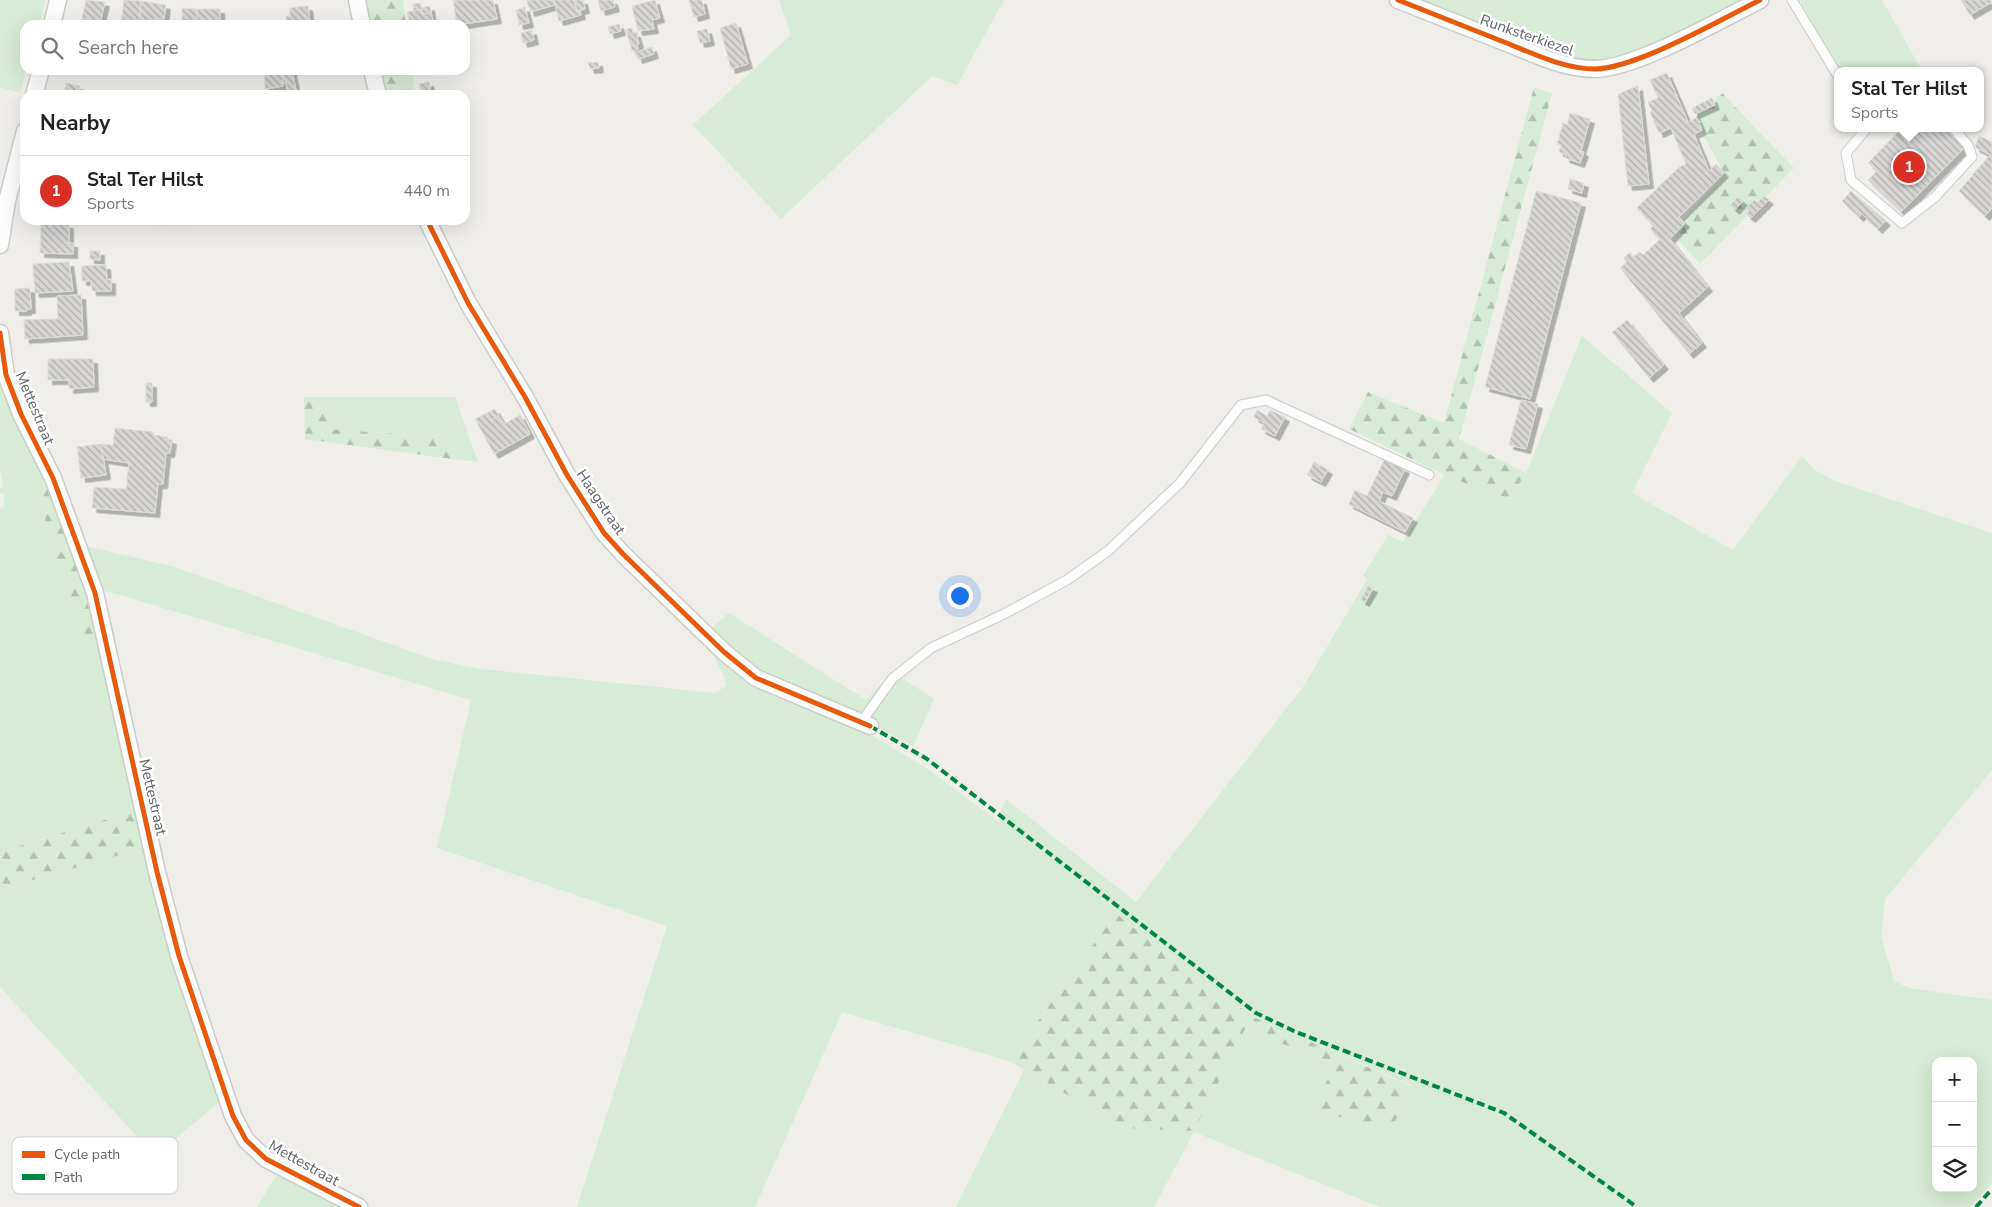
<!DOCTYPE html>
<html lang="en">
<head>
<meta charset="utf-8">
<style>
  :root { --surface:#fff; --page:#f6f6f6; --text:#222; --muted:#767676; --line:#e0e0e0; --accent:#d93025 }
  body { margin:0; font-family:"Nunito Sans",sans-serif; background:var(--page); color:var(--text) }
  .controls { position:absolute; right:15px; bottom:15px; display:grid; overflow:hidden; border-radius:10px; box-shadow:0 5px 20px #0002 }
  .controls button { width:45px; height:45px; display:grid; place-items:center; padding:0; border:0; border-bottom:1px solid var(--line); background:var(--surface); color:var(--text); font:25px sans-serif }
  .you { position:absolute; left:959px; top:595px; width:18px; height:18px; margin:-12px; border:4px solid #fff; border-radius:50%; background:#1a73e8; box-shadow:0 0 0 8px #1a73e833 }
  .badge { display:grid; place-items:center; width:32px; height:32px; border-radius:50%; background:var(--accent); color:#fff; font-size:16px; font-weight:700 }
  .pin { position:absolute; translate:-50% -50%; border:2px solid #fff; box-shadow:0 1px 5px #0006 }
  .popup { position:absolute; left:1834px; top:67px; width:150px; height:65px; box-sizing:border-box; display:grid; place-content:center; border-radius:10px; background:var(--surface); filter:drop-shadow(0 1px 4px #0005); font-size:16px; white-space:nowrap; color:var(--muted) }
  .popup b { font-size:19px; color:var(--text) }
  .popup::after { content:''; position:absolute; left:50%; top:100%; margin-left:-10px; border:10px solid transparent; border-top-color:var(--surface) }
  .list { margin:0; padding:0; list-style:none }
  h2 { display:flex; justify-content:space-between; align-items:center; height:65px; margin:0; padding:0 20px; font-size:21px }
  h2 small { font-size:16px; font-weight:400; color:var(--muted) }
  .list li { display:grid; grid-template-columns:32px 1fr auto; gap:15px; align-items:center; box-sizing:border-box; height:70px; padding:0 20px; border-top:1px solid var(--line) }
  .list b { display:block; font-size:19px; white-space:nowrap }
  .list p { margin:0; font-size:16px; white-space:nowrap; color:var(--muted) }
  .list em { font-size:16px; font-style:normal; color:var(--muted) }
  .icon { flex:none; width:28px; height:28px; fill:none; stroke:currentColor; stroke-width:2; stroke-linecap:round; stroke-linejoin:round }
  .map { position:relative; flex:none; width:1992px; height:1207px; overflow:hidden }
  .search { position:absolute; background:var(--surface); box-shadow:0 5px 20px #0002; left:20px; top:20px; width:450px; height:55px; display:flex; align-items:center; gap:12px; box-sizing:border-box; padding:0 18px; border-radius:15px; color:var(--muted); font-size:19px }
  .panel { position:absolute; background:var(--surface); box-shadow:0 5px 20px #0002; left:20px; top:90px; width:450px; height:135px; border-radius:15px }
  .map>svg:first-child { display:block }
  .green { fill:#d8ebd6; fill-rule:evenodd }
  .forest { fill:url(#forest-firs) }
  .building { fill:url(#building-back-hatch); stroke:#deddd9; filter:url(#shadow) }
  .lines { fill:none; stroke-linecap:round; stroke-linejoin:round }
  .lane-casing { stroke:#cbcccc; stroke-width:11 }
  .street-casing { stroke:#cbcccc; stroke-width:19 }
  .lane { stroke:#fdfcfc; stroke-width:9 }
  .street { stroke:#fdfcfc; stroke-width:16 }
  .quiet { stroke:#00873e; stroke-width:4; stroke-dasharray:8 4; stroke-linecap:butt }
  .cycleway-casing { stroke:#fff; stroke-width:8 }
  .cycleway { stroke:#e8590c; stroke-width:5 }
  .labels { text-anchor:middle; stroke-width:5; stroke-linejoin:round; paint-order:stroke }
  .street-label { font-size:15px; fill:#5f6368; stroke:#fff }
  .key { fill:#fff; stroke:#cfd0d2; stroke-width:1 }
  .key-label { font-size:14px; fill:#5f6368 }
</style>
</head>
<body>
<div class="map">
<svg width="1992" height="1207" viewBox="0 0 1992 1207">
  <defs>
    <pattern id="forest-firs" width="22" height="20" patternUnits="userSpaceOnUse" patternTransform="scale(1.25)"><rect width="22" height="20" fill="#d8ebd6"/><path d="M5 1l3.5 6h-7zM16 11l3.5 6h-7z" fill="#b2c2b1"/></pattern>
    <pattern id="building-back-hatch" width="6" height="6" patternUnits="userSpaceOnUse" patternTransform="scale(1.25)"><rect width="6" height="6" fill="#d6d5d3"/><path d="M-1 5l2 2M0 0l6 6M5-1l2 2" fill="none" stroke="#b1b0af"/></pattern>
    <filter id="shadow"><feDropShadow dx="4.5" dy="4.5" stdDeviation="0" flood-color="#0004"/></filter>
  </defs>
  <rect width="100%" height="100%" fill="#efeeea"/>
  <!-- green -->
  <path class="green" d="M0,0h46l-7,25h-14l1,45 -6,23 -20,-6z
    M779,0h225l-47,85 -25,-9 -151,143 -88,-94 98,-90z
    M1417,0h323c-40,19 -78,44 -120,57 -49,16 -155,-38 -203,-57z
    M1801,0h81l40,71h-83l-37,-64z
    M156,220h199l-200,6z
    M1582,336l90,77 -40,80 101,57 69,-94 13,14 20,11 157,52v237l-107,129 -4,37 13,45 15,7 83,12v183l-22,24h-590l-186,-75 -40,75h-198l68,-137 100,58 120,-99 92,36 -25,45 80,18 22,-42 -162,-70 1,-2 -29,-16 -109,-86 -5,11 -100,138 -167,-49 -87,195h-178l90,-281 -230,-78 34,-148 -368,-110 -17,-44 89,21 260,93 45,9 235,24 11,-7v-4l-16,-35 38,33 16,11 73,28 36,17 52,31 72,54 9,-22 130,103 167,-215 64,-107 -4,-4 25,-41 15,7 42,-68 6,4 59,21 16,-26zM1936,1061h37v127h-37z
    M0,371l47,110 -8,9 8,38 40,116 12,-5 38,171 -137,42v-344l4,-1v-13l-4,-1v-6l3,1 -3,-18z
    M326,397h129l23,65 -26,-3v-21l-124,-9z
    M729,613l137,87 27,-28 41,27 -21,47 -65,-34 -81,-32 -58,-50z
    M144,848l75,254 -64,54 -155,-169v-105l13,6 16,-7z
    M277,1174l66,33h-86z"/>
  <!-- forest -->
  <path class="forest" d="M360,0h43l3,25h-40z
    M378,70h34l3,25h-31z
    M1534,87l18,6 -93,346 67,34 -16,26 -59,-21 -102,-49 19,-37 76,31z
    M1722,93l72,75 -94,96 -28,-31 53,-59 -31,-55z
    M304,397h22l2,32 125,9 -1,21 -147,-20z
    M47,481l41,108 11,50 -12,5 -40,-116 -8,-38z
    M137,810l7,38 -115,33 -16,7 -13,-6v-30z
    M1114,912l109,86 29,16 -1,2 162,71 -22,42 -80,-19 25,-45 -91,-36 -51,102 -70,-3 -115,-67 100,-138z"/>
  <!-- building -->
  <path class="building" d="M86,0l19,2 -5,21 -18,-5z
    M124,0l17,1 -2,24h-18z
    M453,0h40l4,19 -40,6z
    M527,0h27l1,5 -25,7z
    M554,0h20l3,11h3l1,4 -22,6z
    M574,0h9l2,9 -8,2z
    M598,0h15l2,7 -14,4z
    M655,0l5,18 -8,2 2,9 -16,2 -6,-25z
    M689,0h13l3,14 -11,3z
    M1961,0h29l2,2 -22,13z
    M141,1l25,4 -2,14h-10l-1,6h-14z
    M421,3v5l9,-2 1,7 -8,1 -1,-5 -8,2 -1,-7z
    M308,6l2,17 3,2h-26l-1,-9h4v-8z
    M525,7l4,16 -10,2 -3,-15z
    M182,8l15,1v16h-15z
    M197,9h23v16h-23z
    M422,9l1,5 8,-1 3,12h-24l-3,-13z
    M82,18l18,5 -1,2h-19z
    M736,23l12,41 -17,5 -11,-41z
    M619,24l2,7 -11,3 -2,-7z
    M632,28l1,5h3l3,11 -2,1 1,4 -6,2 -6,-22z
    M707,29l3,12 -10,2 -3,-12z
    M532,30l2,10 -11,3 -2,-10z
    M652,47l2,7 -16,5 -2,-7z
    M598,62l1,6 -9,1 -2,-6z
    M282,70l1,16 -18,3 -1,-18z
    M282,70h10l4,20 -9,1 -1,-9 -3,1z
    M1667,73l21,49 9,-4 5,12 -8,4 15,37 7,-7 8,9 -45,44 6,6 -15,16 38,48 -29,26 23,30 -13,11 -69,-86 7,-6 -3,-4 6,-6 3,5 7,-5 3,3 17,-16 -10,-10 3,-3 -16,-18 41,-40 8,-4 -15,-36 -12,5 -9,-21 2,-1 -4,-9 10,-4 -8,-18z
    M429,82l2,10 -9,2 -3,-10z
    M66,83l14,3 -1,7 -14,-4z
    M1638,86l11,98 -21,2 -10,-92z
    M64,89l15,4 7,2h-23z
    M96,90l16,4v1h-17z
    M1712,98l3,7 -20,9 -3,-6z
    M1570,113l20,6 -9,32 3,1 -4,11 -15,-5 1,-4 -7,-2 2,-7 -4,-1 6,-21 4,2z
    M1902,128h42l20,20 -63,64 -33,-32 9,-9 -9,-8z
    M1979,136l13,6v51l-20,-18 18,-20 -15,-8z
    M1973,175l19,18v15l-7,8 -26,-25z
    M1570,179l14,4 -2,10 -14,-4z
    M1536,191l45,12 -51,196 -45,-12z
    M1851,191l35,30 -8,8 -16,-15 -3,3 -17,-16z
    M1764,196l5,4 -18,18 -5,-4 3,-3 -3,-3 8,-8 3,3z
    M1738,197l5,4 -8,9 -5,-5z
    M41,223l28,1v19h4v11l-33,-1z
    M90,251h10v9l-10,-1z
    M69,262l4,29 -38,2 -2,-29z
    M106,265l1,15 4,-1v12h-19l-1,-10h-9v-15z
    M30,288l1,21h-4v2h-12v-22z
    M81,295l2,40 -58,4 -1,-19 34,-1 -1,-23z
    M1627,320l37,45 -15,13 -37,-46z
    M48,359h45l1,28 -25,2v-9h-21z
    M146,383h6v19h-6z
    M1521,400l17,4 -12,45 -17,-4z
    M495,409l4,7 -8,5 -4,-8z
    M1257,410l10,6 3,-6 15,7 -10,19 -14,-7 3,-6 -10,-6z
    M487,413l4,8 8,-5 5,8 16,-9 10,19 -36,20 -19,-35z
    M115,428l38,4v3l15,2 -1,2 5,1 -2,13h-4l-3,31h-5l-3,29 -63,-5 2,-21 32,2 3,-26 -26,-4 -2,-15 12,1z
    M101,444l5,31 -25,3 -4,-31z
    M1384,460l21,9 -13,27 -9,-4 -4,9 34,17 -8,14 -56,-28 6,-14 12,6z
    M1314,462l14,8 -7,12 -14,-7z
    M1368,586l5,2 -8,14 -4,-2z"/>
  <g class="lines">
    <!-- lane casing -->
    <g class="lane-casing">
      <path id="lane" d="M1792,0l46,76
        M1867,128l-21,25 5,27 51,43 33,-26 37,-40 -4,-12 -15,-17
        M862,721l30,-42 39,-31 73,-34 63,-34 41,-29 72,-68 61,-78 25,-5 163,75"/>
    </g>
    <!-- street casing -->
    <g class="street-casing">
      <path id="street" d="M357,0l5,25
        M1398,0c35,14 71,28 106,42 28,11 60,27 91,27 42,-1 125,-49 165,-69
        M52,25l6,-25
        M372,70l6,25
        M34,95l7,-25
        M427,220l41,83 57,94 42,78 37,58 19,21 101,98 32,26 114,48
        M0,245l7,-44 18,-70
        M0,333l6,42 15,39 32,64 42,115 62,279 22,84 54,160 13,24 20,19 93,48"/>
    </g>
    <!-- lane -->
    <use href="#lane" class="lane"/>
    <!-- street -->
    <use href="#street" class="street"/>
    <!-- quiet -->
    <path class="quiet" d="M870,726l57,33 329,254 40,19 208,81 133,94
      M1976,1207l16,-18"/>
    <!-- cycleway casing -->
    <g class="cycleway-casing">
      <path id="cycleway" d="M1398,0c35,14 71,28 106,42 28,11 60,27 91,27 42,-1 125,-49 165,-69
        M427,220l41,83 57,94 42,78 37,58 19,21 101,98 32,26 114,48
        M0,333l6,42 15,39 32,64 42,115 62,279 22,84 54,160 13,24 20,19 93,48"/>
    </g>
    <!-- cycleway -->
    <use href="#cycleway" class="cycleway"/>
  </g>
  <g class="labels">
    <!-- street labels -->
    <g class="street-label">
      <text transform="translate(1527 35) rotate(19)" y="5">Runksterkiezel</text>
      <text transform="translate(35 408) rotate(67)" y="5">Mettestraat</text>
      <text transform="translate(601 502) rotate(56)" y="5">Haagstraat</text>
      <text transform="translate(153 797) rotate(77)" y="5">Mettestraat</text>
      <text transform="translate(304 1163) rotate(29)" y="5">Mettestraat</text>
    </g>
  </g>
  <!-- legend -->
  <rect x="12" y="1137" width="166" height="57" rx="8" class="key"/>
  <rect x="22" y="1151" width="23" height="7" fill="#e8590c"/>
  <rect x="22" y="1174" width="23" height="6" fill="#00873e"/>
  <g class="key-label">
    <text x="54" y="1159">Cycle path</text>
    <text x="54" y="1182">Path</text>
  </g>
</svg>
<div class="controls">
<button>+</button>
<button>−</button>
<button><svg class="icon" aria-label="layers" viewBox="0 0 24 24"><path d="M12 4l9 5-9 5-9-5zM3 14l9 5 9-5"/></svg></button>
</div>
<div class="you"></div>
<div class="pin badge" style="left:1909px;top:167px">1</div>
<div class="popup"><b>Stal Ter Hilst</b>Sports</div>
<div class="search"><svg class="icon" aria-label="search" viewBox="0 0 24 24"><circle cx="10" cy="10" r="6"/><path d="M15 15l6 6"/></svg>Search here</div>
<section class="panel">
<h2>Nearby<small></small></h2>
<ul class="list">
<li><span class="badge">1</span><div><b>Stal Ter Hilst</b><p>Sports</p></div><em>440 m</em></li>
</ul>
</section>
</div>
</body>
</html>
